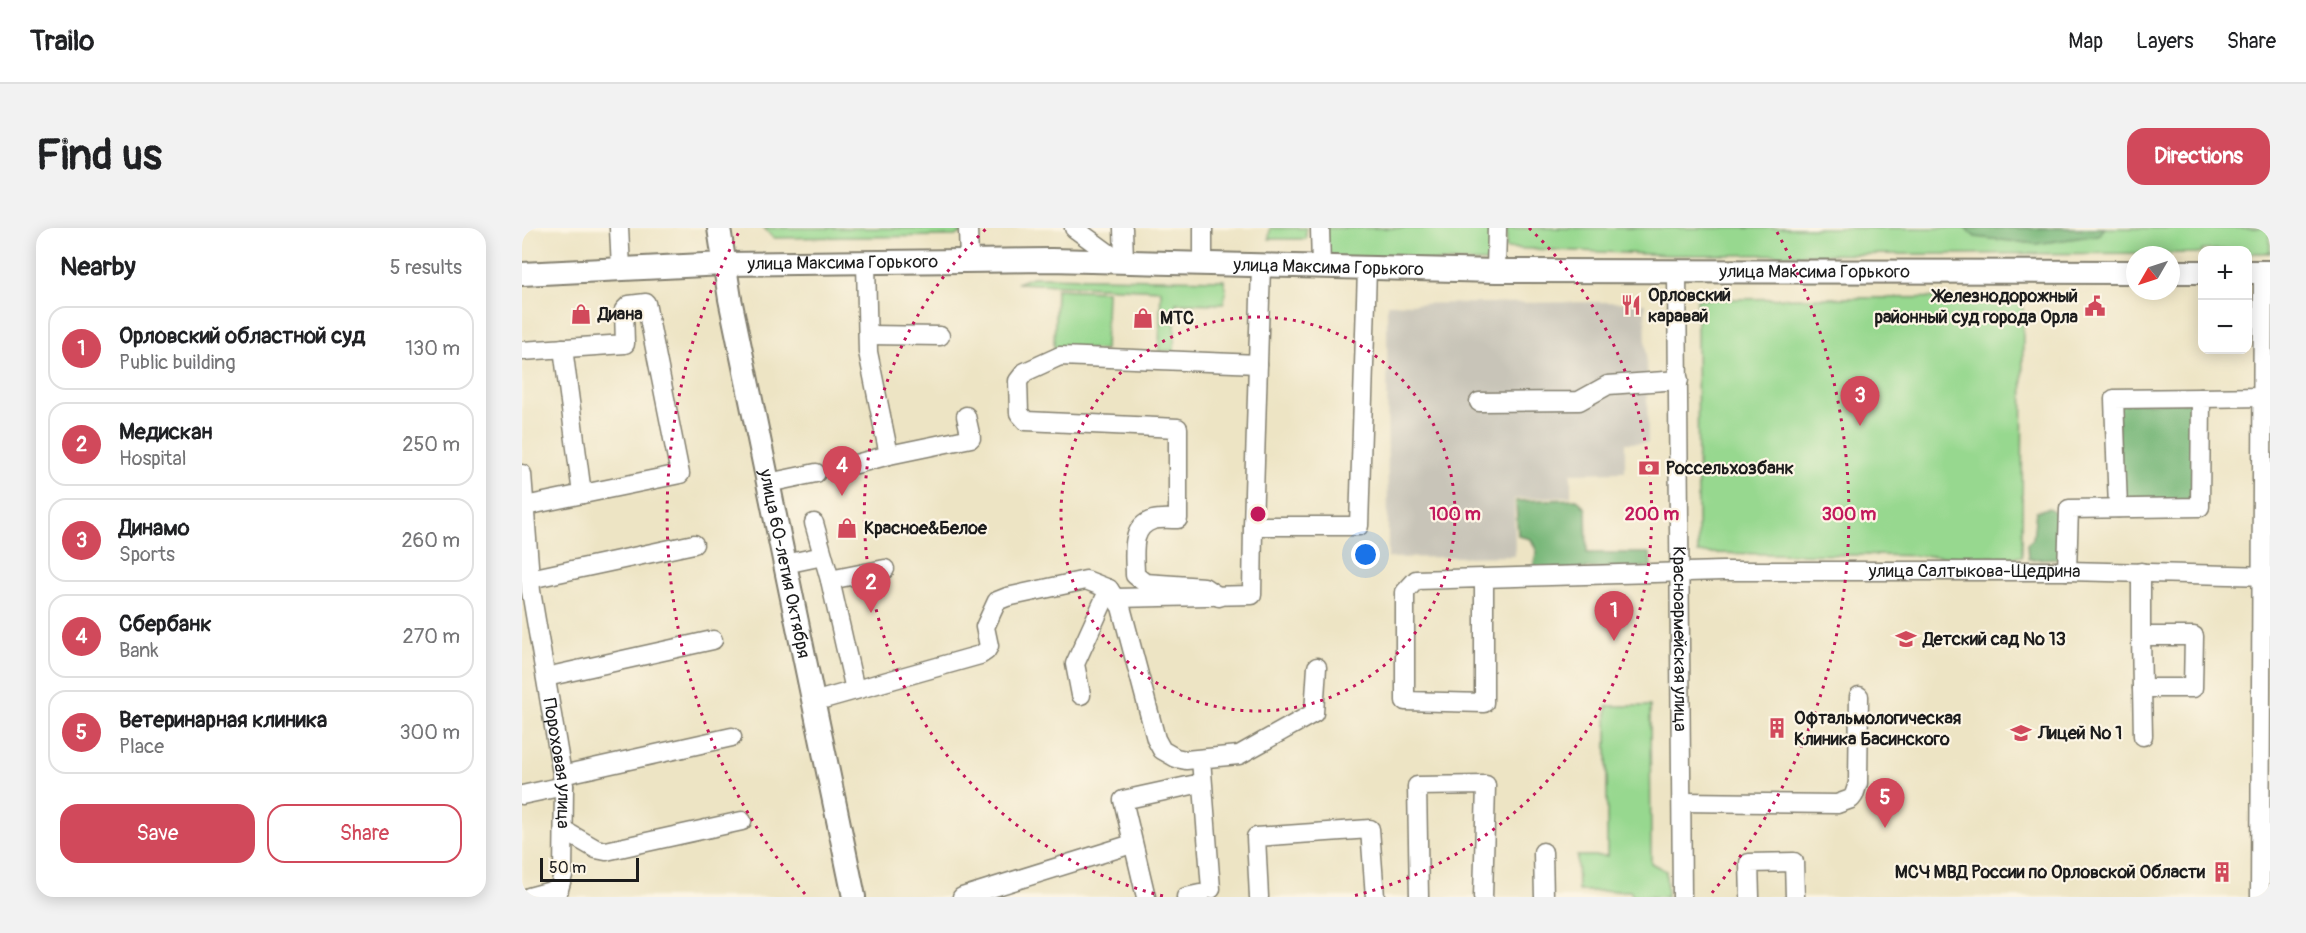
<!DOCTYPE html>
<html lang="en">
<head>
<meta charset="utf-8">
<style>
  :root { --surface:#fff; --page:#f2f2f2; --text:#202124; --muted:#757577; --line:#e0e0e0; --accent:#d1495b }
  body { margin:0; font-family:Pangolin,sans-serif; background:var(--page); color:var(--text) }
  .controls { position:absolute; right:18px; top:18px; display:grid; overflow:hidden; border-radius:12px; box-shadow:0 3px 15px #0003 }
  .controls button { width:54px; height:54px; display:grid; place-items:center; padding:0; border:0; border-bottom:2px solid var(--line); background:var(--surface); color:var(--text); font:30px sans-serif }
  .compass { position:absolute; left:1604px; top:18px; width:54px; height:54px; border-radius:50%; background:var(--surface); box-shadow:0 3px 15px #0003; rotate:231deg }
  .scale { position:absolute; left:18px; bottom:15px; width:99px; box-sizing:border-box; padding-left:6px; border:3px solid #1c1c1c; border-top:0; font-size:16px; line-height:21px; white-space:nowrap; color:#1c1c1c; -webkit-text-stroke:4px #fcf5e5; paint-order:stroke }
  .you { position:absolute; left:844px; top:327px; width:21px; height:21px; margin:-15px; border:4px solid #fff; border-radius:50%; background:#1a73e8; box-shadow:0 0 0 9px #1a73e833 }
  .badge { display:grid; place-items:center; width:39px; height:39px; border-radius:50%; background:var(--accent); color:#fff; font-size:20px; font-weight:700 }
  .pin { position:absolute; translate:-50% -50px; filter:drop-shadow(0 2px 3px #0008) }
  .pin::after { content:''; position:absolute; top:32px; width:21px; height:18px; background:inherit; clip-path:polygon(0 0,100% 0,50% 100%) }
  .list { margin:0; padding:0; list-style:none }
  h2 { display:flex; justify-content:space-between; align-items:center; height:78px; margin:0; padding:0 24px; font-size:26px }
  h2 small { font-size:20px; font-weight:400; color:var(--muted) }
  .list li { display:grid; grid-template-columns:39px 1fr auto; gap:18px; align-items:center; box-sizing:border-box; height:84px; margin:0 12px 12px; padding:0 12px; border:2px solid var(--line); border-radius:18px }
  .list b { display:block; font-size:22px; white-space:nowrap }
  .list p { margin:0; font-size:20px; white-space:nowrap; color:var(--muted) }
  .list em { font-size:20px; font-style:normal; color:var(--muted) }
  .actions { display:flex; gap:12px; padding:18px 24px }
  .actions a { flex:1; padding:14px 0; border:2px solid var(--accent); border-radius:18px; text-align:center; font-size:21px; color:var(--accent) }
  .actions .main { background:var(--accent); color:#fff }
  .map { position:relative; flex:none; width:1748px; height:669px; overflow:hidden; border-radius:18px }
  header { display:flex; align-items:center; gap:36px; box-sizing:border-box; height:84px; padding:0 30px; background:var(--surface); border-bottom:2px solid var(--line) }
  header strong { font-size:28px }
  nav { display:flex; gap:33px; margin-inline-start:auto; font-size:21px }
  .intro { display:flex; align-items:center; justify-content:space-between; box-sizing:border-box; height:144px; padding:0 36px }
  h1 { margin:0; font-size:42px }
  .button { padding:15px 27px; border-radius:18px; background:var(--accent); color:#fff; font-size:21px; font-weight:700 }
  main { display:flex; gap:36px; padding:0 36px }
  aside { flex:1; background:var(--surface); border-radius:18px; box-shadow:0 3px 15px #0003 }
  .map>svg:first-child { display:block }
  .industrial { fill:#c8c4b8 }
  .green { fill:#97d88f; stroke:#5a7a56; stroke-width:1.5 }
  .forest { fill:#79b87a; stroke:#4a6a4b; stroke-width:1.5 }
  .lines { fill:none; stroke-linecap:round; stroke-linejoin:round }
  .minor-casing { stroke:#848070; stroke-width:21 }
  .major-casing { stroke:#848070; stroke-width:26 }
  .minor { stroke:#fff; stroke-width:18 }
  .major { stroke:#fff; stroke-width:22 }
  .ring { fill:none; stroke:#c2185b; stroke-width:3; stroke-dasharray:3 6 }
  .labels { text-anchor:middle; stroke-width:4.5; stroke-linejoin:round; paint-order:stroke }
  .street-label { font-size:18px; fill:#1c1c1c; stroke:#fcf5e5 }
  .poi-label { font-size:18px; font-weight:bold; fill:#1c1c1c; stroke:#fcf5e5; text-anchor:start }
  .centre { fill:#c2185b; stroke:#fcf5e5; stroke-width:3 }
  .ring-label { font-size:18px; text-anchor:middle; font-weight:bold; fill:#c2185b; stroke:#fcf5e5; stroke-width:4.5; stroke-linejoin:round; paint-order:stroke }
</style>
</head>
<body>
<header>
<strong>Trailo</strong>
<nav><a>Map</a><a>Layers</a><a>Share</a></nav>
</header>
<div class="intro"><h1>Find us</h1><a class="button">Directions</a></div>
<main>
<aside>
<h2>Nearby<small>5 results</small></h2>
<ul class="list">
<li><span class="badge">1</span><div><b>Орловский областной суд</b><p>Public building</p></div><em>130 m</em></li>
<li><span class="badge">2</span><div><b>Медискан</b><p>Hospital</p></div><em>250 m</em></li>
<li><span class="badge">3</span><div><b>Динамо</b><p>Sports</p></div><em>260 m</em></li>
<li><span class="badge">4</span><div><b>Сбербанк</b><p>Bank</p></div><em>270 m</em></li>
<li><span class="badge">5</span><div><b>Ветеринарная клиника</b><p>Place</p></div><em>300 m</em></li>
</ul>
<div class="actions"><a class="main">Save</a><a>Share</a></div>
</aside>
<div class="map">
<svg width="1748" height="669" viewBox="0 0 1748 669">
  <rect width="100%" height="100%" fill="#fcf5e5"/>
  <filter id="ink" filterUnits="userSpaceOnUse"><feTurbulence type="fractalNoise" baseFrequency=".0167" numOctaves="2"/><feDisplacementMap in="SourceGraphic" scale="12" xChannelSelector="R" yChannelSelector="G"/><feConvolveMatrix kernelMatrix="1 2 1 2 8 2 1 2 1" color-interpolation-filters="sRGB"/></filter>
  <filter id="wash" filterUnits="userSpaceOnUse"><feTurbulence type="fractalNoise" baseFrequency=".008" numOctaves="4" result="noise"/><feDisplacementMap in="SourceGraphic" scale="24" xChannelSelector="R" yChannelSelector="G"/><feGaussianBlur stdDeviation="1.35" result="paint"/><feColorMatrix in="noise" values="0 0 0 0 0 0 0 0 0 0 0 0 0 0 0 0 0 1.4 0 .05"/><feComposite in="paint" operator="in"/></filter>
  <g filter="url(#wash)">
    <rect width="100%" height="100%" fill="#ede4c4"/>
    <!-- industrial -->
    <path class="industrial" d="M1080,74l43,1 3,140h-23v29l-54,1v23l-57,3 1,57 -127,2 -1,-254z"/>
    <!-- green -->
    <path class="green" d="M242,0h200l-2,5 -7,3 -182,2z
      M748,0h36v11h-37z
      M804,0h165v34l-165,-1z
      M985,0h763v25h-22v-3h-46v3l-530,2 -166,-7z
      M510,49l192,3 2,13 -3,11 -47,-1 -2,48h-15l2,-61 -144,-7z
      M534,61l51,2 -2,59 -51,-2z
      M1501,69l-1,260 -324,-4 -1,-254z
      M1085,478h43l1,157 15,8 1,26h-35l-1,-6h-53l-1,-35h30z"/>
    <!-- forest -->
    <path class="forest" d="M1443,0h140l-7,7 -62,9 -61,-7z
      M1674,174l-1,100 -74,3 -4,-102z
      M1055,271l9,10 1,44h63l1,14 -115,3 -2,-8 3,-10 -6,-13 -13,-3 -2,-35z
      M1527,280l15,11v39l-36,1 -1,-15 6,-5 3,-28z"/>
  </g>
  <g filter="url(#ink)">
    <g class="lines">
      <!-- minor casing -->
      <g class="minor-casing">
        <g id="minor">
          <path d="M97,0l2,40"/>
          <path d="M446,0l1,33"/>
          <path d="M552,0l45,33"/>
          <path d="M601,0l1,33"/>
          <path d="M681,0v36"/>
          <path d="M798,0l1,39"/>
          <path d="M344,35l2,89 21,103 82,-17 -5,-22"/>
          <path d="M739,38l-8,260h106l8,-257"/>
          <path d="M974,43l1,-43"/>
          <path id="s1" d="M1155,45l5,624"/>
          <path d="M347,107l71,1"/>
          <path d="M41,120l19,146"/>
          <path d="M0,123l103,-7 -1,-34 5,-5 17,-2 34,171 -155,32"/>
          <path d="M957,174l100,-1 29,-16 71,-5"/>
          <path d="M334,236l33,-9"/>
          <path id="s2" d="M0,246l9,117 33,195 -1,89 -4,14 -30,8"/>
          <path d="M246,255l48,-10"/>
          <path d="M1596,280l-4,-109 87,-1"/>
          <path d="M292,295l16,57 25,110"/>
          <path d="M263,336l38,-8"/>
          <path d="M1545,343l2,-62 131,-2 1,-109 61,-1"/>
          <path d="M1619,344v64h53l-1,52h-51l-1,-52"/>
          <path id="s3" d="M962,350v125l-79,-2v-109l11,-12 306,-9h345l203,5"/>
          <path d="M8,351l164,-35"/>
          <path d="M308,352l55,-11"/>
          <path d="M587,361l12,18 35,132 6,11 14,8 10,2 53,-5 75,-42 3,-46"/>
          <path d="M697,369l-15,-10 -59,-4 -10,-8c0,-19 -6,-48 18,-55 7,-2 18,-1 25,-1v-91l-152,-7 -7,-8 -1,-32 7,-9 35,-16 198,8"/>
          <path d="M594,370l136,-3 1,-69"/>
          <path d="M24,449l167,-37"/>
          <path d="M1620,460l1,48"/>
          <path d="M291,474l167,-47 6,-4 3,-5 -4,-19 12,-26 10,-4 79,-17 23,9 -34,75 6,31"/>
          <path d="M679,531l10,130"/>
          <path d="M40,547l170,-38"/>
          <path d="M0,567l42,-9"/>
          <path d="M1160,574l155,2 14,-5 3,-4 4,-12 1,-87"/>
          <path d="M43,603l31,18 10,2 136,-30"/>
          <path d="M1021,624l1,45"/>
          <path d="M440,669l170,-53"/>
          <path d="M624,669l-23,-97 69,-15"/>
          <path d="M664,669l14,-3"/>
          <path d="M737,669l-3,-60 114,-8 5,68"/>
          <path d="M897,669l-2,-111 69,-1 -3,112"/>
          <path d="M1228,669l-1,-34 45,-1 1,35"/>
          <path d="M1738,669l3,-625"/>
        </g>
      </g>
      <!-- major casing -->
      <g class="major-casing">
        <g id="major">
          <path id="s4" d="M197,0l11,71 124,598"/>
          <path d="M1649,44h31"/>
          <path d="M1726,44h22"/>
          <path id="s5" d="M0,46l202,-10 327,-4 445,11 639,1"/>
        </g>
      </g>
      <!-- minor -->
      <use href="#minor" class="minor"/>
      <!-- major -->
      <use href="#major" class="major"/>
    </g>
  </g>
  <!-- distance rings -->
  <g class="ring">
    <circle cx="736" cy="286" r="197"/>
    <path d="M641 668A394 394 0 0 1 465 0M1007 0A394 394 0 0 1 831 668"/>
    <path d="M283 666A591 591 0 0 1 217 4M1255 4A591 591 0 0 1 1189 666"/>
  </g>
  <!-- icons -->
  <defs>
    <g id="restaurant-bare" transform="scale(1.62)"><path d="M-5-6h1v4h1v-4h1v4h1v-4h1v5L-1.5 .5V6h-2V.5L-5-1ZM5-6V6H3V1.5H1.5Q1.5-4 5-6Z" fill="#d1495b" stroke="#fcf5e5" stroke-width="2.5" paint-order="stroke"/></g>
    <g id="civic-bare" transform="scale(1.62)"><path d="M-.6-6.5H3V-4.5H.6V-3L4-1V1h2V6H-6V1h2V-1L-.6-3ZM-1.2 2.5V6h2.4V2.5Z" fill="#d1495b" stroke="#fcf5e5" stroke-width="2.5" paint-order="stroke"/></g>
    <g id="shop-bare" transform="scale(1.62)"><path d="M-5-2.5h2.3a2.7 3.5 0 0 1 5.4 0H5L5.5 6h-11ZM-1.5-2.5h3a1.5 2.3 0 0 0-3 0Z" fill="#d1495b" stroke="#fcf5e5" stroke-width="2.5" paint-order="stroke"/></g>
    <g id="bank-bare" transform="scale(1.62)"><path d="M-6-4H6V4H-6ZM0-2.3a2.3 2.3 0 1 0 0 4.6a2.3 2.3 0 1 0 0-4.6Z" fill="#d1495b" stroke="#fcf5e5" stroke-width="2.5" paint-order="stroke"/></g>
    <g id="school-bare" transform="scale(1.62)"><path d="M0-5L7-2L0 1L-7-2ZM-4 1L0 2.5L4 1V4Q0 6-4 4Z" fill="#d1495b" stroke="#fcf5e5" stroke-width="2.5" paint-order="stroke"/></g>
    <g id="building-bare" transform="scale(1.62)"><path d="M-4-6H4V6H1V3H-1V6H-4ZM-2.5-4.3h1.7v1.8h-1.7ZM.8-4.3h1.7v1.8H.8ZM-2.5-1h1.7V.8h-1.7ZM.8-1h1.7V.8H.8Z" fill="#d1495b" stroke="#fcf5e5" stroke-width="2.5" paint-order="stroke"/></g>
  </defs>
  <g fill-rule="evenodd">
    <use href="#restaurant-bare" x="1109" y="77"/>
    <use href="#civic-bare" x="1573" y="78"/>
    <use href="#shop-bare" x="59" y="86"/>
    <use href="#shop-bare" x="621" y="90"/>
    <use href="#bank-bare" x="1127" y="240"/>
    <use href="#shop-bare" x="325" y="300"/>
    <use href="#school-bare" x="1384" y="411"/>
    <use href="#building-bare" x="1255" y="500"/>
    <use href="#school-bare" x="1499" y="505"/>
    <use href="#building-bare" x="1700" y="644"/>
  </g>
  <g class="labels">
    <!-- street labels -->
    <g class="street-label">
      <text dy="6" stroke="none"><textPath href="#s5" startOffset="321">улица Максима Горького</textPath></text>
      <text dy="6" stroke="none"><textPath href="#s5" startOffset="807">улица Максима Горького</textPath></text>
      <text dy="6" stroke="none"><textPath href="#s5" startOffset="1293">улица Максима Горького</textPath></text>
      <text dy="6" stroke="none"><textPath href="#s4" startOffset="342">улица 60-летия Октября</textPath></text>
      <text dy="6" stroke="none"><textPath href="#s3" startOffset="888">улица Салтыкова-Щедрина</textPath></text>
      <text dy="6" stroke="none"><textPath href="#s1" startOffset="366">Красноармейская улица</textPath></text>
      <text dy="6" stroke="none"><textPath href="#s2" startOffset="292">Пороховая улица</textPath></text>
    </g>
    <!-- poi labels -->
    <g class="poi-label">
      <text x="1126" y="73">Орловский<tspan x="1126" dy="21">каравай</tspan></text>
      <text x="1556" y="74" text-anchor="end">Железнодорожный<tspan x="1556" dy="21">районный суд города Орла</tspan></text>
      <text x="76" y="92">Диана</text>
      <text x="638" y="96">МТС</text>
      <text x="1144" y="246">Россельхозбанк</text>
      <text x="342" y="306">Красное&amp;Белое</text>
      <text x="1401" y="417">Детский сад № 13</text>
      <text x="1272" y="496">Офтальмологическая<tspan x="1272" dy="21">Клиника Басинского</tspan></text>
      <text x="1516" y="511">Лицей № 1</text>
      <text x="1683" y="650" text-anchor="end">МСЧ МВД России по Орловской Области</text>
    </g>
  </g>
  <circle cx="736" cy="286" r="9" class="centre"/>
  <g class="ring-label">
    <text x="933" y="292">100 m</text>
    <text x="1130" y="292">200 m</text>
    <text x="1327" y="292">300 m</text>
  </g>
</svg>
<div class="controls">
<button>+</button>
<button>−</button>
</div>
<svg class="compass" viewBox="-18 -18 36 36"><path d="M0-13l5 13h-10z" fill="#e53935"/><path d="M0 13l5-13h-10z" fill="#757577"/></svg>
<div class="scale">50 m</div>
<div class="you"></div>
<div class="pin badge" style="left:1092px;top:413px">1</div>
<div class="pin badge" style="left:349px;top:385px">2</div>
<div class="pin badge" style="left:1338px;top:198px">3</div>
<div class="pin badge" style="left:320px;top:268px">4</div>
<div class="pin badge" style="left:1363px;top:600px">5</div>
</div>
</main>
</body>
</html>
